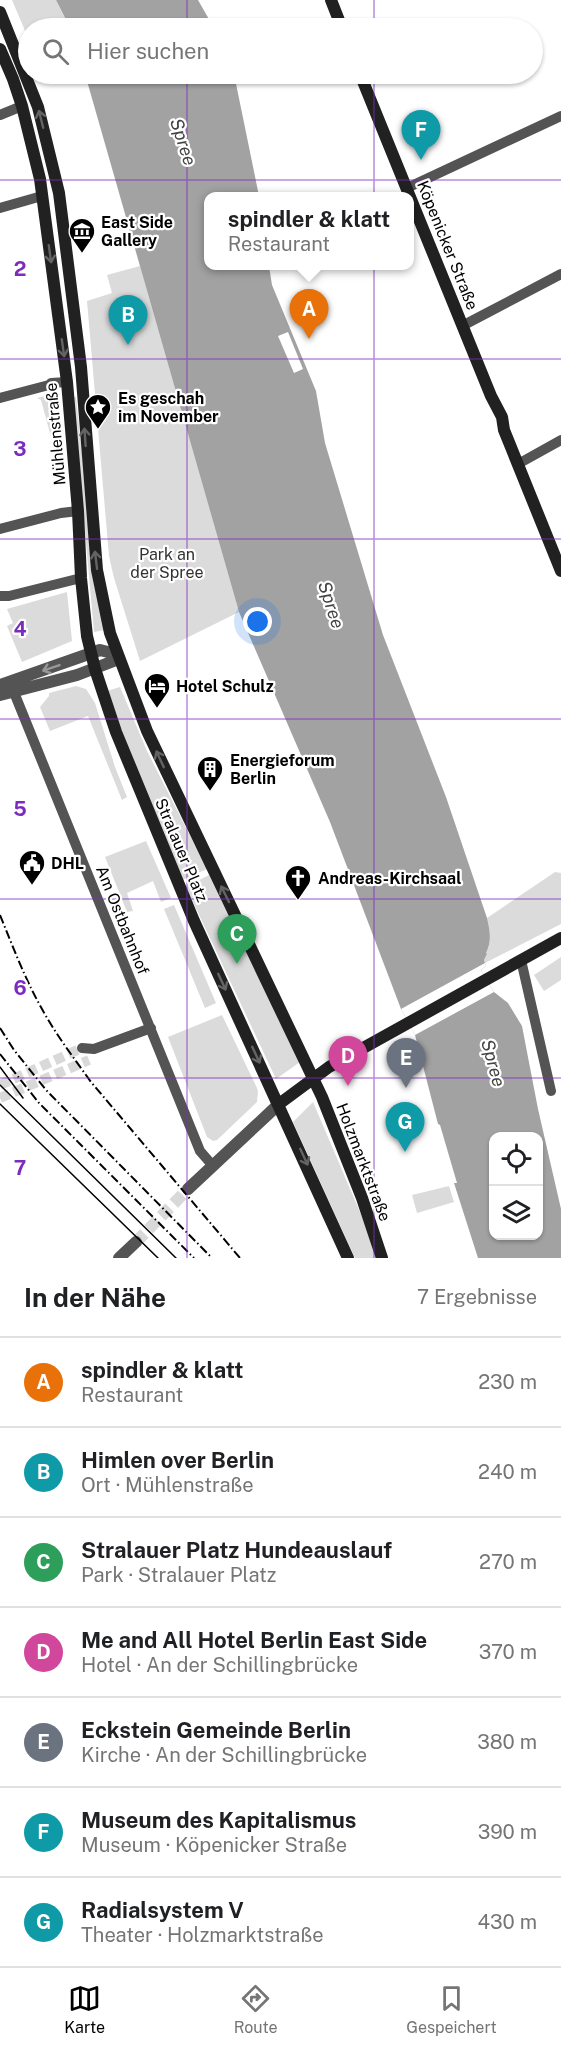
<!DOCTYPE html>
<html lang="de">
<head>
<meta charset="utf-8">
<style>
  :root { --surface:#fff; --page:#f2f2f2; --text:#202124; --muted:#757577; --line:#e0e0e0; --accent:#000 }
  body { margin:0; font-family:"Public Sans",sans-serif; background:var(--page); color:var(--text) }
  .controls { position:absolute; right:18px; bottom:18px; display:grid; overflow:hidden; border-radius:12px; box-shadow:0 2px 4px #0004 }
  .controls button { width:54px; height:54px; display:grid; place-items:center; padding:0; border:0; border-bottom:2px solid var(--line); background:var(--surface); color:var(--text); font:30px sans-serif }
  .you { position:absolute; left:258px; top:622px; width:21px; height:21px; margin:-15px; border:4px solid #fff; border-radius:50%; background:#1a73e8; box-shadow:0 0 0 9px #1a73e833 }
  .badge { display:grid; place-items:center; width:39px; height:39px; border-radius:50%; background:var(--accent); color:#fff; font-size:20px; font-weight:700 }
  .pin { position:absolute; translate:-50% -50px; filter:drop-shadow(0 2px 3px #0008) }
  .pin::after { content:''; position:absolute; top:32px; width:21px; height:18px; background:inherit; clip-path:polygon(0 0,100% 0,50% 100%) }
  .popup { position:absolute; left:204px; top:192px; width:210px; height:78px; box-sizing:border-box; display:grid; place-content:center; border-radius:12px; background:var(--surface); filter:drop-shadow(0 2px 4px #0005); font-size:20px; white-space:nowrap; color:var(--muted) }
  .popup b { font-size:22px; color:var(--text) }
  .popup::after { content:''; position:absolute; left:50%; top:100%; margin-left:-12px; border:12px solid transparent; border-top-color:var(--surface) }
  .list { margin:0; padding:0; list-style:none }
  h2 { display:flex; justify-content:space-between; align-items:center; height:78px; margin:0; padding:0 24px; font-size:26px }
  h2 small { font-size:20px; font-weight:400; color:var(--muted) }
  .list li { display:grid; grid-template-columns:39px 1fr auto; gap:18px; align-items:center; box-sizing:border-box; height:90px; padding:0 24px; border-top:2px solid var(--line) }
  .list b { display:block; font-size:22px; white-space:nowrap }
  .list p { margin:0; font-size:20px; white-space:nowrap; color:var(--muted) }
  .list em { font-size:20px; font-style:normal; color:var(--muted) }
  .icon { flex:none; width:33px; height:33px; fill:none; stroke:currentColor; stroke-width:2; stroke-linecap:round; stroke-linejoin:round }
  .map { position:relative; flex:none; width:561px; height:1258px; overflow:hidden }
  .search { position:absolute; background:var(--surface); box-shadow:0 2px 4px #0004; left:18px; right:18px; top:18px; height:66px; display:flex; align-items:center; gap:15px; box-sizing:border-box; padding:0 21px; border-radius:33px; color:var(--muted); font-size:22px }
  .sheet { height:708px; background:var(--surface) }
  nav { display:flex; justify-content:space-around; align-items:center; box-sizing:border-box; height:84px; border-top:2px solid var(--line); background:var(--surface); font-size:16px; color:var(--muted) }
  nav a { display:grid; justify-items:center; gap:3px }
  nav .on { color:var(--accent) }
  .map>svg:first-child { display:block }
  .green { fill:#dbdbdb }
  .water { fill:#a2a2a2; fill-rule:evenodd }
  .pier { fill:#fff }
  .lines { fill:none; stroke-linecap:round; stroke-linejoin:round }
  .minor-tunnel { stroke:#d9d9d9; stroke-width:10; stroke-dasharray:10 5; stroke-linecap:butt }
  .tertiary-tunnel { stroke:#d9d9d9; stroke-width:12; stroke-dasharray:12 6; stroke-linecap:butt }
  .minor { stroke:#545454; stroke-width:10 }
  .tertiary { stroke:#545454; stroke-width:12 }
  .secondary { stroke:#212121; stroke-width:12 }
  .tram { stroke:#000; stroke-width:1.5 }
  .rail { stroke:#000; stroke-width:2; stroke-dasharray:9 3 1.5 3; stroke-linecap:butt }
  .oneway { stroke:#646464 }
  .oneway2 { stroke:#989898 }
  .grid { fill:none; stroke:#7b2cbf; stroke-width:1.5; stroke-opacity:0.55 }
  .labels { text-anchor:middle; stroke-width:4.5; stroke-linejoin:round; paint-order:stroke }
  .poi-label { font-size:16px; font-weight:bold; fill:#000; stroke:#fff; text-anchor:start }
  .street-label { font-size:16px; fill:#000; stroke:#fff }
  .park-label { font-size:16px; fill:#323232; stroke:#fff }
  .water-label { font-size:18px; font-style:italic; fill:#434343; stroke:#fff }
  .grid-label { font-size:20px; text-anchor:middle; font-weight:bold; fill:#7b2cbf; stroke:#fff; stroke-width:4.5; stroke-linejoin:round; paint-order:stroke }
</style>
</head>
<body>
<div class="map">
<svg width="561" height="1258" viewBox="0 0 561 1258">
  <rect width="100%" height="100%" fill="#fff"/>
  <!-- green -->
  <path class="green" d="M12,0h44l9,19 -26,9h-11v4l-2,1z
    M140,266l99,346 -99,49 -26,-83 -5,-22 -22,-255 25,-8 -5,-18z
    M52,394l3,3 5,56 -6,1 -2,-3 2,-3 -13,-48 -4,-2z
    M73,397h3l7,66 22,167 -11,2z
    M67,592l5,49 -50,21 -15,-36 6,-3 -6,-14z
    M76,686l10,3 9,14 20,64 12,30 -5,3 -34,-84 -38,15 -10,-24 9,-11v-3z
    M120,687l27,64 60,118 -25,11 -67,-164 -8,-25z
    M146,841l25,57 -10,4 -8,-21 -26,12 6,18 -6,1 -22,-55z
    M555,872l6,1v51l-76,39 -1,-3 3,-6 -1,-1c6,-12 4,-22 1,-35z
    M209,875l91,187 -24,17 -90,-192z
    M174,905l42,98 -11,5 -41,-99z
    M561,957v23l-17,11 -10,-16z
    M222,1015l35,73 1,4 -1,10 -40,38 -4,1 -6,-4 -39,-100z
    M313,1102l64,150 2,6h-24l-62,-136z
    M449,1186l5,16 -37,11 -5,-18z"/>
  <!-- water -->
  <path class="water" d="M56,0h142l16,28h-144z
    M85,74h149l25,122h-51v70h61l3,19 44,106 9,52 58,192 63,162 41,121c3,13 5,23 -1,35l1,1 -3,6 2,6 -5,4 13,22 14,11 14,23 16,83 23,100v49h-83l-24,-75h3l-17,-58 -2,-1 -23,-89 -14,-26 -71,-187 -91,-210zM494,1136h44v100h-44z"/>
  <!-- pier -->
  <path class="pier" d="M288,332l15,37 -9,4 -16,-37z
    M485,963l1,3 -5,4 13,22 -79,43 -14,-26z"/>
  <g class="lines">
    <!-- minor-tunnel -->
    <path class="minor-tunnel" d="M0,1085l82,-37
      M0,1098l89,-38"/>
    <!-- tertiary-tunnel -->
    <path class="tertiary-tunnel" d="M136,1242l52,-53"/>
    <!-- minor -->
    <path class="minor" d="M0,115l22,-9
      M407,188l154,-72
      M0,208l42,-12
      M462,326l99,-52
      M0,398l49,-13 2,-2 16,-1
      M518,464l43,-24
      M0,529l61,-16 17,-2
      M0,596h9l72,-18
      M11,685l189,466 13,15
      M521,960l30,131
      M82,1048l12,1 57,-21"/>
    <!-- tertiary -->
    <path class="tertiary" d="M0,685l100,-35 8,2 11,7
      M0,695l77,-20 42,-16
      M188,1189l91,-85
      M119,1258l17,-16"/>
    <!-- secondary -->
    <path class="secondary" d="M331,0l11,28
      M0,12l38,95 21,86 22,174 16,203 13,63 37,98 175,366 40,101 20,60
      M0,49l13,30 9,27 18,73 27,203 11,129 3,67 6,58 8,33 21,63 78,189 154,337
      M360,74l131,322 11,21 2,13 57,141
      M279,1104l50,-37 232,-129"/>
    <!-- tram -->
    <path class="tram" d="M0,1067l23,31
      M0,1085l176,173
      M0,1104l158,154"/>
    <!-- rail -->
    <path class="rail" d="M0,915c13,32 25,64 42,94 14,26 32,49 49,73l149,176
      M0,1028l14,22 32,40 166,168
      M0,1054l39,49 155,155"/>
  </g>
  <!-- one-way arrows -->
  <defs><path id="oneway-shaft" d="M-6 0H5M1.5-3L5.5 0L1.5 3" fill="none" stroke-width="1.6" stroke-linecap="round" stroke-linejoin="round" transform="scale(1.5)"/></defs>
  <g class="oneway">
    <use href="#oneway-shaft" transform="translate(41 119) rotate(-104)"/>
    <use href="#oneway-shaft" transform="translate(50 254) rotate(82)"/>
    <use href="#oneway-shaft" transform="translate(63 348) rotate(82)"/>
    <use href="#oneway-shaft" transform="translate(85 437) rotate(-94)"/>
    <use href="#oneway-shaft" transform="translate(96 560) rotate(-97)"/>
    <use href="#oneway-shaft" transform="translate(160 759) rotate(-115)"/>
    <use href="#oneway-shaft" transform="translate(225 894) rotate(-116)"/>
    <use href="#oneway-shaft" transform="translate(222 982) rotate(65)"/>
    <use href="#oneway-shaft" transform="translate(256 1055) rotate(65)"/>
    <use href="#oneway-shaft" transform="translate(304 1157) rotate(65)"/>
  </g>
  <use class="oneway2" href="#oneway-shaft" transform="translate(51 668) rotate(161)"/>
  <!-- grid -->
  <path class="grid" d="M187,0v28M374,0v28M187,74v1184M374,74v1184M0,180h561M0,359h561M0,539h561M0,719h561M0,899h561M0,1078h561"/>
  <!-- icons -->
  <defs>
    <g id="museum-pin" transform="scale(1.35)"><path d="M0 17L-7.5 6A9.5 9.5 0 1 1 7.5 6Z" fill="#000" stroke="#fff"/><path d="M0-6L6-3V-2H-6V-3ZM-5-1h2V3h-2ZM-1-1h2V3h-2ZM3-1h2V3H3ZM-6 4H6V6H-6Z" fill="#fff"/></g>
    <g id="sight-pin" transform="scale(1.35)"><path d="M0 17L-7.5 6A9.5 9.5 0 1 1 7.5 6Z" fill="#000" stroke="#fff"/><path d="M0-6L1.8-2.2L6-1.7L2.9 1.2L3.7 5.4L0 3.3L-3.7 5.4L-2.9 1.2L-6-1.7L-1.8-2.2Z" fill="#fff"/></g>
    <g id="hotel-pin" transform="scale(1.35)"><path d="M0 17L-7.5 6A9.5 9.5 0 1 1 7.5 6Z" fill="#000" stroke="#fff"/><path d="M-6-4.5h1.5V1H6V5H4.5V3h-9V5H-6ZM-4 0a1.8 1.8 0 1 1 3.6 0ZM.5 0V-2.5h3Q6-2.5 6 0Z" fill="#fff"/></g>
    <g id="building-pin" transform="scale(1.35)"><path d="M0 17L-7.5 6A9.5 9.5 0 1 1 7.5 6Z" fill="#000" stroke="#fff"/><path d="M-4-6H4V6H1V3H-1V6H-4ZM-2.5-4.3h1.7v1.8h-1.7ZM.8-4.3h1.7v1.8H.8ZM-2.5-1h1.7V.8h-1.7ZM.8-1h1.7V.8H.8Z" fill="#fff"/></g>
    <g id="civic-pin" transform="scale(1.35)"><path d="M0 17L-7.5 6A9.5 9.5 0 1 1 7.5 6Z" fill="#000" stroke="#fff"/><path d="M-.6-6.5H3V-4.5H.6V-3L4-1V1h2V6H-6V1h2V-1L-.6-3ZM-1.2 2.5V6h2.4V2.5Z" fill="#fff"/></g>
    <g id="church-pin" transform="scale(1.35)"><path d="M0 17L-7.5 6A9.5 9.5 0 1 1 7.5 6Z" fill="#000" stroke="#fff"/><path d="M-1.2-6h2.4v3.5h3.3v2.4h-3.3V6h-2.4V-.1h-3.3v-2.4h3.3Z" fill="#fff"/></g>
  </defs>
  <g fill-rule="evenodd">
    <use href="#museum-pin" x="82" y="231"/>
    <use href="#sight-pin" x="98" y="407"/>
    <use href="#hotel-pin" x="157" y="686"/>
    <use href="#building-pin" x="210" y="769"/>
    <use href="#civic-pin" x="32" y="863"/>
    <use href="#church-pin" x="298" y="878"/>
  </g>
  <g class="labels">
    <!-- poi labels -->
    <g class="poi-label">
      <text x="101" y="228">East Side<tspan x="101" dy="18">Gallery</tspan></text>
      <text x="118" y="404">Es geschah<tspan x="118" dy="18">im November</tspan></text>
      <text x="176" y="692">Hotel Schulz</text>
      <text x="230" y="766">Energieforum<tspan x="230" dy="18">Berlin</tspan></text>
      <text x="51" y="869">DHL</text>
      <text x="318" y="884">Andreas-Kirchsaal</text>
    </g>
    <!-- street labels -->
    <g class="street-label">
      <text transform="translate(448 245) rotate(68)" y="6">Köpenicker Straße</text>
      <text transform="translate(55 434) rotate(-95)" y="6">Mühlenstraße</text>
      <text transform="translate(182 850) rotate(67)" y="6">Stralauer Platz</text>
      <text transform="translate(123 920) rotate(68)" y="6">Am Ostbahnhof</text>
      <text transform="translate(364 1162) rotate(69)" y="6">Holzmarktstraße</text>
    </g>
    <!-- park labels -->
    <g class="park-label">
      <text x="167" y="560">Park an<tspan x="167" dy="18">der Spree</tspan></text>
    </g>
    <!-- water labels -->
    <g class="water-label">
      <text transform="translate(183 142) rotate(72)" y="6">Spree</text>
      <text transform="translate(331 605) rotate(72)" y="6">Spree</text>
      <text transform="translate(493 1063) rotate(75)" y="6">Spree</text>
    </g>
  </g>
  <g class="grid-label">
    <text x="20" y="276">2</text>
    <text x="20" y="456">3</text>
    <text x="20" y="636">4</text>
    <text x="20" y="816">5</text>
    <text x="20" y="995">6</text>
    <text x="20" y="1175">7</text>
  </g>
</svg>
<div class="controls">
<button><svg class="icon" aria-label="locate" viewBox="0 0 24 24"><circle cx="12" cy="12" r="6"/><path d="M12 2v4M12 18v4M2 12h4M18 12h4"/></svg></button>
<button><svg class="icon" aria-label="layers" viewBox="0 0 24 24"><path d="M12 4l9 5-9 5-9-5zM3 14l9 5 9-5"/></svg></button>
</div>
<div class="you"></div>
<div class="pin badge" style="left:309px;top:339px;background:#e8710a">A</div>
<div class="popup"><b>spindler &amp; klatt</b>Restaurant</div>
<div class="pin badge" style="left:128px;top:345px;background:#0f9aa8">B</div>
<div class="pin badge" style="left:237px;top:964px;background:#2e9e5b">C</div>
<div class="pin badge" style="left:348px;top:1086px;background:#d1479c">D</div>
<div class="pin badge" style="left:406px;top:1088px;background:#6b7280">E</div>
<div class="pin badge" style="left:421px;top:160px;background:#0f9aa8">F</div>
<div class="pin badge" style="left:405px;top:1152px;background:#0f9aa8">G</div>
<div class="search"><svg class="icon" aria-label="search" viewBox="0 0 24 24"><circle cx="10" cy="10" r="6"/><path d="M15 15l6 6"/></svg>Hier suchen</div>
</div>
<section class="sheet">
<h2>In der Nähe<small>7 Ergebnisse</small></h2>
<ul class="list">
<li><span class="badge" style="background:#e8710a">A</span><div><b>spindler &amp; klatt</b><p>Restaurant</p></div><em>230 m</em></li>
<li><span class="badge" style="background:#0f9aa8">B</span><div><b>Himlen over Berlin</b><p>Ort · Mühlenstraße</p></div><em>240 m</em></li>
<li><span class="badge" style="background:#2e9e5b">C</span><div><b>Stralauer Platz Hundeauslauf</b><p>Park · Stralauer Platz</p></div><em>270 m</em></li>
<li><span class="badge" style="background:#d1479c">D</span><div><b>Me and All Hotel Berlin East Side</b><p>Hotel · An der Schillingbrücke</p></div><em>370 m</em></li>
<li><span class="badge" style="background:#6b7280">E</span><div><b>Eckstein Gemeinde Berlin</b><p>Kirche · An der Schillingbrücke</p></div><em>380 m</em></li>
<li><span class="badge" style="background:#0f9aa8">F</span><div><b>Museum des Kapitalismus</b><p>Museum · Köpenicker Straße</p></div><em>390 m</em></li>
<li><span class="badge" style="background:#0f9aa8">G</span><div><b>Radialsystem V</b><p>Theater · Holzmarktstraße</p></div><em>430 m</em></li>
</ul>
</section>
<nav>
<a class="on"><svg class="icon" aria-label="map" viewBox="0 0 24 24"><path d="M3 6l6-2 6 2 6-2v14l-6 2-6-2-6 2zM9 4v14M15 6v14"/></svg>Karte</a>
<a><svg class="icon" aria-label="directions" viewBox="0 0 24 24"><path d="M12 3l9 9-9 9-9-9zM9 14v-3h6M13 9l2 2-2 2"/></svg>Route</a>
<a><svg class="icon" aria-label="saved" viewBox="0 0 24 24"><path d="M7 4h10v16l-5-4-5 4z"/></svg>Gespeichert</a>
</nav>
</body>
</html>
